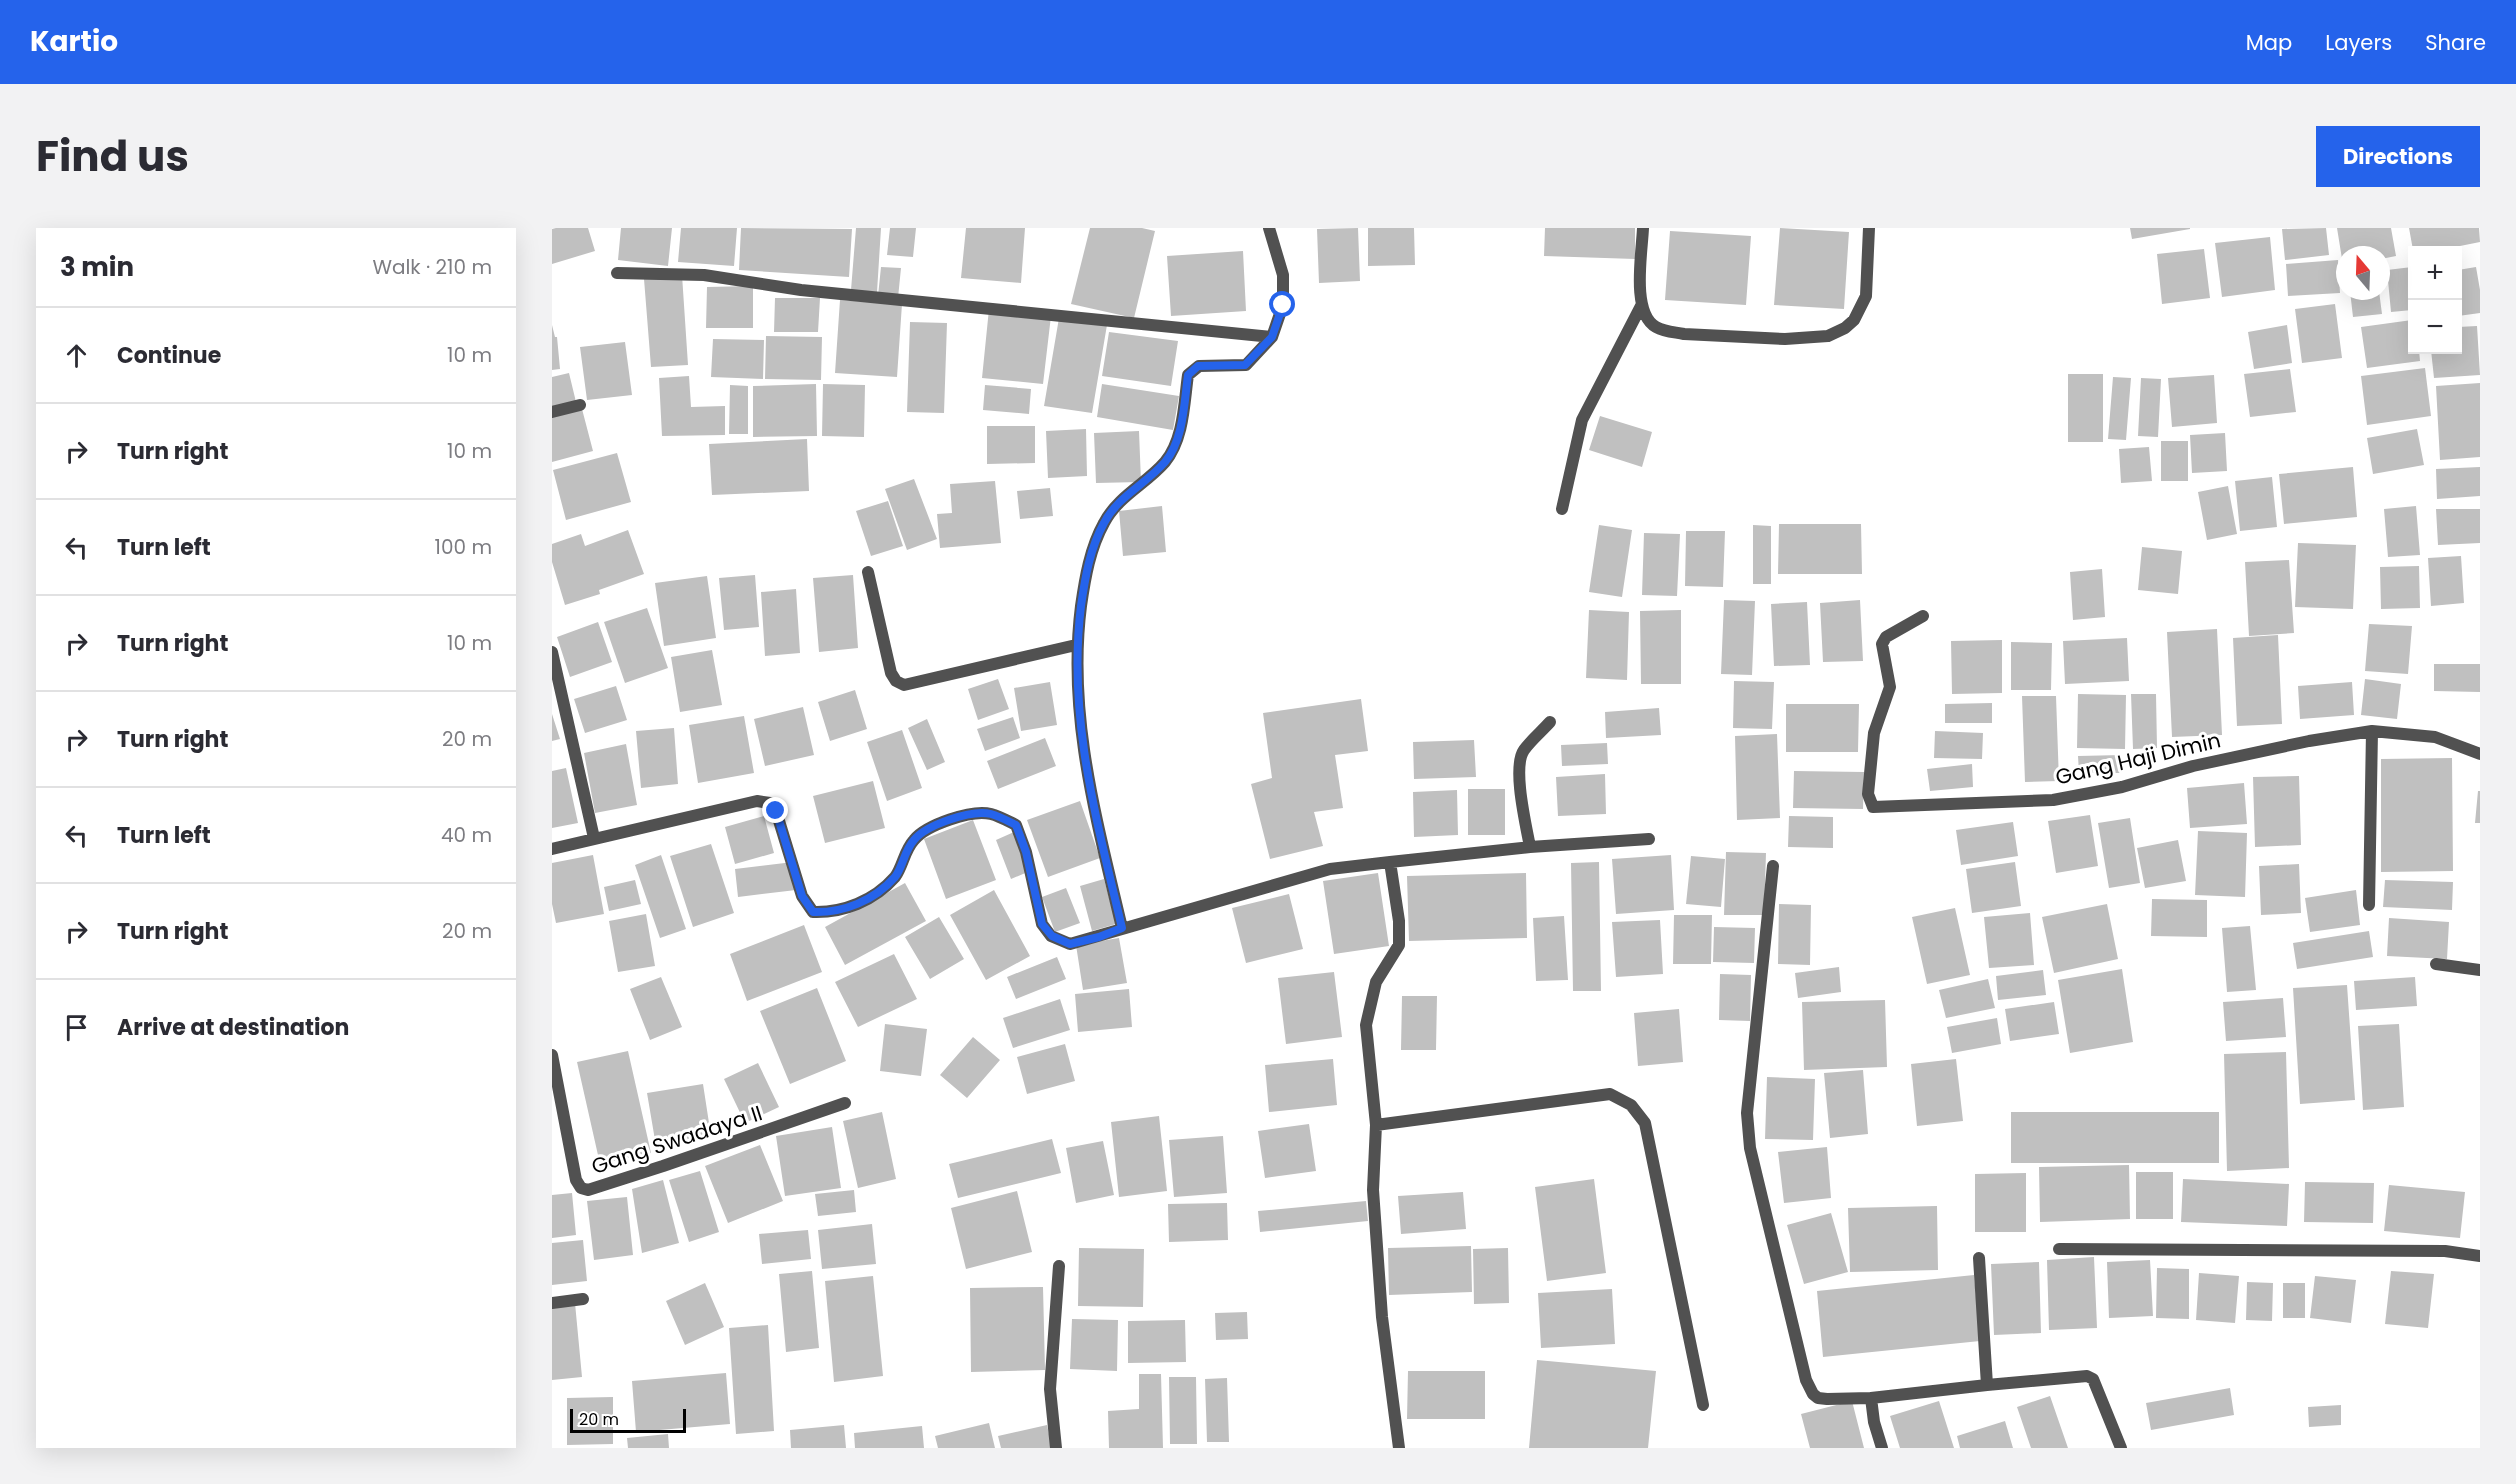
<!DOCTYPE html>
<html lang="en">
<head>
<meta charset="utf-8">
<style>
  :root { --surface:#fff; --page:#f2f2f3; --text:#2b2b33; --muted:#7c7c81; --line:#e1e1e2; --accent:#2563eb }
  body { margin:0; font-family:Poppins,sans-serif; background:var(--page); color:var(--text) }
  .controls { position:absolute; right:18px; top:18px; display:grid; overflow:hidden; border-radius:0px; box-shadow:0 6px 24px #0002 }
  .controls button { width:54px; height:54px; display:grid; place-items:center; padding:0; border:0; border-bottom:2px solid var(--line); background:var(--surface); color:var(--text); font:30px sans-serif }
  .compass { position:absolute; left:1784px; top:18px; width:54px; height:54px; border-radius:50%; background:var(--surface); box-shadow:0 6px 24px #0002; rotate:341deg }
  .scale { position:absolute; left:18px; bottom:15px; width:116px; box-sizing:border-box; padding-left:6px; border:3px solid #000; border-top:0; font-size:16px; line-height:21px; white-space:nowrap; color:#000; -webkit-text-stroke:4px #fff; paint-order:stroke }
  .stop { position:absolute; width:18px; height:18px; margin:-14px; border:4px solid #2563eb; border-radius:50%; background:#fff }
  .stop.end { background:#2563eb; border-color:#fff; box-shadow:0 2px 6px #0008 }
  .list { margin:0; padding:0; list-style:none }
  h2 { display:flex; justify-content:space-between; align-items:center; height:78px; margin:0; padding:0 24px; font-size:26px }
  h2 small { font-size:20px; font-weight:400; color:var(--muted) }
  .list li { display:grid; grid-template-columns:39px 1fr auto; gap:18px; align-items:center; box-sizing:border-box; height:96px; padding:0 24px; border-top:2px solid var(--line) }
  .list b { display:block; font-size:22px; white-space:nowrap }
  .list em { font-size:20px; font-style:normal; color:var(--muted) }
  .icon { flex:none; width:33px; height:33px; fill:none; stroke:currentColor; stroke-width:2; stroke-linecap:round; stroke-linejoin:round }
  .map { position:relative; flex:none; width:1928px; height:1220px; overflow:hidden; border-radius:0px }
  header { display:flex; align-items:center; gap:36px; box-sizing:border-box; height:84px; padding:0 30px; background:var(--accent); color:#fff }
  header strong { font-size:28px }
  nav { display:flex; gap:33px; margin-inline-start:auto; font-size:21px }
  .intro { display:flex; align-items:center; justify-content:space-between; box-sizing:border-box; height:144px; padding:0 36px }
  h1 { margin:0; font-size:42px }
  .button { padding:15px 27px; border-radius:0px; background:var(--accent); color:#fff; font-size:21px; font-weight:700 }
  main { display:flex; gap:36px; padding:0 36px }
  aside { flex:1; background:var(--surface); border-radius:0px; box-shadow:0 6px 24px #0002 }
  .map>svg:first-child { display:block }
  .building { fill:#c0c0c0 }
  .lines { fill:none; stroke-linecap:round; stroke-linejoin:round }
  .minor { stroke:#515151; stroke-width:12 }
  .route { stroke:#2563eb; stroke-width:8 }
  .labels { text-anchor:middle; stroke-width:6; stroke-linejoin:round; paint-order:stroke }
  .street-label { font-size:21px; fill:#000; stroke:#fff }
</style>
</head>
<body>
<header>
<strong>Kartio</strong>
<nav><a>Map</a><a>Layers</a><a>Share</a></nav>
</header>
<div class="intro"><h1>Find us</h1><a class="button">Directions</a></div>
<main>
<aside>
<h2>3 min<small>Walk · 210 m</small></h2>
<ul class="list">
<li><svg class="icon" aria-label="ahead" viewBox="0 0 24 24"><path d="M12 20V5M6 11l6-6 6 6"/></svg><div><b>Continue</b></div><em>10 m</em></li>
<li><svg class="icon" aria-label="right" viewBox="0 0 24 24"><path d="M7 20v-9h11M14 6l5 5-5 5"/></svg><div><b>Turn right</b></div><em>10 m</em></li>
<li><svg class="icon" aria-label="left" viewBox="0 0 24 24"><path d="M17 20v-9H6M10 6l-5 5 5 5"/></svg><div><b>Turn left</b></div><em>100 m</em></li>
<li><svg class="icon" aria-label="right" viewBox="0 0 24 24"><path d="M7 20v-9h11M14 6l5 5-5 5"/></svg><div><b>Turn right</b></div><em>10 m</em></li>
<li><svg class="icon" aria-label="right" viewBox="0 0 24 24"><path d="M7 20v-9h11M14 6l5 5-5 5"/></svg><div><b>Turn right</b></div><em>20 m</em></li>
<li><svg class="icon" aria-label="left" viewBox="0 0 24 24"><path d="M17 20v-9H6M10 6l-5 5 5 5"/></svg><div><b>Turn left</b></div><em>40 m</em></li>
<li><svg class="icon" aria-label="right" viewBox="0 0 24 24"><path d="M7 20v-9h11M14 6l5 5-5 5"/></svg><div><b>Turn right</b></div><em>20 m</em></li>
<li><svg class="icon" aria-label="arrive" viewBox="0 0 24 24"><path d="M6 21V4h12l-3 4 3 4H6"/></svg><div><b>Arrive at destination</b></div></li>
</ul>
</aside>
<div class="map">
<svg width="1928" height="1220" viewBox="0 0 1928 1220">
  <rect width="100%" height="100%" fill="#fff"/>
  <!-- building -->
  <path class="building" d="M4,0h32l7,23 -43,13v-35z
    M69,0h51l-4,38 -50,-6z
    M129,0h56l-3,38 -56,-4z
    M189,0l111,1 -3,48 -110,-7z
    M304,0h25l-4,64 -26,-2z
    M338,0h26l-3,29 -26,-2z
    M414,0h59l-4,55 -60,-5z
    M538,0h52l13,3 -21,87 -63,-14z
    M806,0l2,53 -41,2 -2,-54z
    M816,0h46l1,37 -47,1z
    M993,0h90v31l-91,-3z
    M1228,0l69,4 -5,77 -70,-4z
    M1578,0h60v1l-58,10z
    M1774,0l3,27 -44,5 -3,-31z
    M1785,0h54l5,28 -15,3v-4h-36v10h-2z
    M1857,0h70l1,14 -40,8h-27z
    M1118,3l81,5 -5,69 -81,-5z
    M1718,9l5,53 -53,7 -7,-54z
    M1652,21l6,49 -48,6 -5,-50z
    M691,23l3,60 -75,5 -4,-60z
    M1786,32l2,33 -52,3 -2,-32z
    M329,39l20,1 -3,30 -20,-2z
    M1860,39v43l-21,2 -4,-42z
    M1924,39l4,23v23l-22,3v-46z
    M130,47l6,90 -37,2 -7,-88z
    M201,58v42h-47l1,-41z
    M1798,63h29l3,23 -29,3z
    M223,70h45l-2,34h-44z
    M288,72l62,4 -5,73 -62,-4z
    M1783,76l7,54 -40,5 -7,-54z
    M437,81l62,7 -8,68 -61,-6z
    M507,90l48,7 -15,88 -48,-7z
    M1860,92v30h7l1,11 -53,7 -6,-41z
    M358,94l37,1 -3,90 -37,-1z
    M0,97l3,12h2l3,32 -8,1z
    M1735,97l5,38 -38,6 -6,-37z
    M1925,98l3,49 -46,3 -3,-28h27v-23z
    M557,104l69,9 -7,45 -69,-10z
    M214,108l56,1 -1,43 -56,-1z
    M161,111l51,1 -1,39 -52,-2z
    M73,114l7,53 -45,5 -7,-53z
    M1873,140l6,48 -64,9 -6,-49z
    M1738,141l6,43 -46,5 -6,-43z
    M17,145l7,29 -24,6v-31z
    M1516,146h35v68h-35z
    M1662,147l3,48 -45,4 -4,-49z
    M137,148l2,31 34,-1v29l-63,1 -3,-58z
    M1561,149l18,1 -5,62 -18,-1z
    M1589,150l20,1 -3,58 -20,-1z
    M1928,155v74l-40,3 -4,-74z
    M264,156l1,52 -64,1v-51z
    M271,156l42,1 -1,52 -42,-1z
    M550,156l77,12 -6,34 -76,-13z
    M178,157l18,1v48h-19z
    M433,157l46,4 -2,25 -46,-4z
    M30,181l11,42 -41,11v-46z
    M1048,188l52,16 -10,35 -53,-17z
    M435,198h48v37l-48,1z
    M534,201l1,47 -39,2 -2,-47z
    M1865,201l7,36 -51,9 -6,-36z
    M587,203l2,51 -45,1 -2,-50z
    M1673,205l2,38 -35,2 -2,-38z
    M255,211l2,52 -97,4 -3,-51z
    M1609,213h27v40h-27z
    M1597,219l3,34 -31,2 -2,-34z
    M65,225l14,49 -65,18 -13,-50z
    M1801,239l4,50 -73,7 -5,-50z
    M1928,239v29l-43,3 -1,-30z
    M1720,249l5,50 -37,4 -5,-50z
    M362,251l23,60 -30,11 -22,-61z
    M443,253l6,62 -61,5 -3,-34 15,-1 -2,-29z
    M1676,258l9,48 -30,6 -9,-48z
    M498,260l3,28 -33,3 -3,-28z
    M336,273l15,45 -32,10 -15,-45z
    M610,278l4,46 -43,4 -4,-45z
    M1864,278l4,49 -32,2 -4,-48z
    M1884,281h44v34l-42,2z
    M1227,296h82l1,50h-84z
    M1047,297l33,5 -10,67 -33,-5z
    M1201,297l18,1v58h-18z
    M76,302l16,44 -45,16 1,4 -35,11 -13,-43v-18l29,-10 4,12z
    M1134,303h39l-2,56 -38,-1z
    M1092,305l36,1 -3,62 -35,-1z
    M1746,315l58,2 -3,64 -58,-2z
    M1590,319l40,4 -4,43 -40,-4z
    M1909,328l3,47 -33,3 -3,-48z
    M1737,332l5,73 -45,3 -4,-74z
    M1867,338l1,42 -39,1 -1,-42z
    M1550,341l3,48 -32,3 -3,-48z
    M203,347l4,52 -35,3 -5,-52z
    M301,347l5,73 -39,4 -6,-74z
    M155,348l9,62 -52,8 -9,-63z
    M244,361l4,64 -35,3 -4,-64z
    M1172,372l31,1 -3,74 -31,-1z
    M1308,372l3,61 -40,1 -3,-59z
    M1255,374l3,63 -36,1 -3,-62z
    M95,380l21,60 -43,15 -21,-61z
    M1037,382l40,2 -2,68 -41,-2z
    M1129,382v74h-40l-1,-73z
    M46,394l14,40 -42,15 -13,-40z
    M1817,396l43,2 -4,48 -43,-3z
    M1665,401l5,106 -50,2 -5,-105z
    M1726,407l4,89 -45,2 -4,-88z
    M1575,410l2,43 -64,3 -2,-43z
    M1450,412v53l-50,1 -1,-53z
    M1459,414l41,1 -1,47h-40z
    M160,422l10,55 -42,7 -9,-55z
    M1882,436h46v28l-46,-1z
    M446,451l11,30 -31,11 -10,-31z
    M1813,451l36,5 -4,35 -36,-4z
    M1182,453l40,1 -2,47 -39,-1z
    M498,454l7,43 -36,6 -7,-43z
    M1800,454l2,33 -54,4 -2,-33z
    M64,458l11,34 -42,13 -11,-34z
    M303,462l12,39 -37,12 -12,-39z
    M1526,466l48,1 -1,54 -48,-1z
    M1579,466h25l1,54 -24,1z
    M1470,468h34l3,85 -34,1z
    M809,471l7,52 -33,4 8,53 -29,4 9,34 -53,13 -19,-75 21,-6 -9,-65z
    M1440,475v20h-47v-19z
    M1234,476h73l-1,48h-72z
    M251,479l11,48 -49,11 -11,-47z
    M1107,480l2,27 -55,3 -1,-26z
    M0,486l8,25 -8,2z
    M192,488l10,57 -56,10 -9,-58z
    M461,489l7,21 -35,13 -8,-22z
    M375,491l18,43 -18,8 -19,-42z
    M122,500l4,56 -37,4 -5,-57z
    M350,502l20,58 -35,13 -20,-59z
    M1383,503l48,2 -1,26 -48,-1z
    M1225,506l3,84 -43,2 -2,-84z
    M493,510l11,28 -58,23 -11,-28z
    M922,512l2,37 -62,2 -1,-37z
    M1055,515l1,21 -46,2 -1,-21z
    M74,516l11,61 -42,8 -11,-60z
    M1570,527v18h-43l-1,-17z
    M1900,530l1,113 -72,1v-113z
    M1420,536l1,23 -43,4 -3,-22z
    M14,540l12,55 -26,5v-57z
    M1242,543l70,1 -1,37 -70,-1z
    M1053,546l1,40 -48,2 -2,-39z
    M1747,548l2,69 -46,2 -2,-70z
    M321,553l12,47 -60,15 -12,-47z
    M1692,555l3,41 -57,4 -3,-40z
    M916,561h37v46h-37z
    M905,562l1,45 -44,2 -1,-45z
    M1926,563h2v32h-5z
    M528,573l20,57 -52,19 -21,-57z
    M1538,587l8,51 -42,7 -8,-52z
    M212,588l10,37 -39,11 -10,-37z
    M1237,588l44,1v31l-45,-1z
    M1578,590l10,65 -31,5 -11,-65z
    M421,592l23,60 -50,19 -22,-60z
    M1461,594l5,34 -57,9 -5,-35z
    M1646,603l49,2 -2,64 -50,-2z
    M462,604l16,39 -19,8 -15,-39z
    M1626,612l8,41 -41,7 -8,-40z
    M159,616l23,69 -41,14 -23,-71z
    M1174,624l40,1 -2,62h-40z
    M41,627l11,59 -48,9 -4,-19v-41z
    M109,627l25,74 -26,9 -25,-73z
    M1119,627l3,55 -58,4 -4,-55z
    M1139,628l34,3 -4,48 -35,-3z
    M241,634l3,28 -58,7 -3,-28z
    M1047,634l2,129h-28l-2,-128z
    M1463,634l6,44 -49,7 -6,-44z
    M1747,636l2,49 -40,2 -2,-49z
    M826,645l11,73 -55,8 -11,-73z
    M974,645l1,65 -118,3 -2,-65z
    M552,651l12,45 -24,7 -12,-45z
    M83,652l6,24 -32,7 -5,-24z
    M1833,652l68,2 -1,28 -69,-3z
    M353,655l21,38 -81,44 -20,-38z
    M514,660l14,35 -25,9 -13,-35z
    M442,662l36,66 -44,24 -36,-65z
    M1804,662l4,35 -50,7 -5,-34z
    M737,666l14,55 -57,14 -14,-55z
    M1600,671l55,1v37l-56,-1z
    M1227,676l32,1 -1,60 -32,-1z
    M1555,676l11,55 -64,14 -12,-56z
    M1403,680l15,67 -43,9 -15,-67z
    M1478,685l4,52 -45,3 -5,-51z
    M94,686l9,52 -37,6 -9,-51z
    M1122,687h38l-1,49h-38z
    M1012,688l4,64 -32,1 -3,-63z
    M387,689l25,42 -34,20 -25,-42z
    M1837,690l60,4 -2,37 -60,-3z
    M1108,692l3,54 -47,3 -4,-55z
    M252,697l18,47 -75,29 -17,-47z
    M1698,698l6,64 -29,2 -5,-64z
    M1162,699l41,1 -1,35 -41,-1z
    M1817,703l4,26 -76,12 -4,-26z
    M567,710l8,45 -44,7 -7,-45z
    M342,726l23,45 -59,28 -23,-45z
    M505,729l9,22 -50,20 -9,-22z
    M1287,739l2,25 -43,6 -3,-25z
    M1570,741l11,73 -63,11 -12,-73z
    M1491,742l3,25 -48,5 -2,-24z
    M782,744l8,65 -56,7 -8,-66z
    M1168,746l31,1 -1,46 -31,-1z
    M109,749l21,50 -32,13 -20,-51z
    M1863,749l2,29 -61,4 -2,-29z
    M1436,751l7,29 -49,10 -7,-28z
    M1795,757l8,115 -55,4 -7,-116z
    M265,760l29,73 -56,23 -30,-73z
    M577,761l3,38 -54,5 -3,-38z
    M850,768h35l-1,54h-35z
    M1731,770l3,39 -60,4 -3,-39z
    M508,771l10,31 -57,18 -10,-30z
    M1333,772l2,67 -83,3 -2,-68z
    M1502,774l5,32 -49,7 -5,-32z
    M1127,781l4,53 -45,4 -4,-53z
    M1445,790l4,26 -49,9 -5,-26z
    M333,796l42,5 -6,47 -41,-5z
    M1847,796l5,83 -41,3 -5,-84z
    M421,809l27,23 -33,38 -27,-23z
    M513,816l10,37 -48,13 -10,-37z
    M76,823l23,102 -51,11 -23,-102z
    M1734,824l3,116 -62,3 -3,-117z
    M781,831l4,46 -68,7 -4,-47z
    M1404,831l7,62 -46,5 -6,-62z
    M206,835l21,44 -34,16 -21,-44z
    M1311,842l5,64 -38,4 -6,-65z
    M1215,849l48,2 -2,61 -48,-1z
    M151,856l8,52 -55,10 -9,-53z
    M330,884l14,67 -38,9 -15,-67z
    M1459,884h208v51h-208z
    M607,888l8,75 -48,6 -8,-75z
    M757,896l7,47 -51,7 -7,-47z
    M280,899l9,61 -56,8 -9,-60z
    M671,908l4,57 -53,4 -5,-57z
    M500,911l9,34 -103,25 -9,-34z
    M551,913l11,54 -38,8 -10,-55z
    M208,917l23,56 -55,22 -23,-57z
    M1275,919l4,51 -47,5 -6,-51z
    M1577,937l1,54 -90,3 -1,-55z
    M148,943l19,61 -30,10 -20,-62z
    M1584,944h37v47h-37z
    M1474,945v59h-51v-58z
    M1042,951l12,94 -59,8 -12,-94z
    M1631,951l106,5 -2,42 -106,-4z
    M111,952l16,63 -37,10 -10,-64z
    M1753,954l69,1 -1,40 -69,-1z
    M1837,957l76,7 -5,46 -76,-7z
    M302,962l2,22 -38,4 -3,-22z
    M465,963l15,61 -66,17 -15,-61z
    M911,964l3,37 -65,5 -3,-38z
    M20,965l4,42 -24,3v-43z
    M75,969l6,58 -39,5 -7,-59z
    M814,973l2,20 -108,11 -2,-21z
    M675,975l1,37 -59,2 -1,-38z
    M1385,978l1,64 -88,2 -2,-64z
    M1279,985l17,59 -44,12 -17,-59z
    M320,996l4,40 -54,5 -4,-39z
    M256,1002l3,29 -49,5 -3,-30z
    M31,1012l4,41 -35,4v-42z
    M919,1018l1,46 -83,3 -1,-47z
    M527,1020l65,1 -1,58 -65,-1z
    M956,1020l1,55 -35,1 -1,-55z
    M1542,1029l3,71 -48,2 -2,-70z
    M1598,1032l3,56 -44,2 -2,-56z
    M1487,1034l2,71 -47,2 -3,-71z
    M1605,1040l32,1v50l-33,-1z
    M260,1043l7,77 -33,4 -7,-78z
    M1839,1043l43,3 -6,54 -43,-4z
    M1647,1045l40,3 -4,47 -39,-3z
    M1422,1047l6,66 -157,16 -6,-66z
    M321,1048l10,100 -49,6 -9,-101z
    M1763,1048l41,4 -5,43 -41,-5z
    M1695,1054l26,1 -1,38 -26,-1z
    M153,1055l19,44 -39,18 -19,-44z
    M1731,1055h22v35h-22z
    M491,1059l2,83 -74,2 -1,-84z
    M1060,1061l3,55 -74,4 -3,-55z
    M23,1075l7,74 -30,3v-75z
    M695,1084l1,27 -32,1 -1,-27z
    M520,1091l46,1 -1,51 -47,-2z
    M633,1092l1,42 -58,1v-42z
    M216,1097l6,106 -38,3 -7,-106z
    M985,1132l119,11 -8,77h-119z
    M856,1143h77v48h-78z
    M174,1145l4,51 -94,8 -4,-51z
    M587,1146h22l2,74h-54l-1,-37 31,-2z
    M617,1149h27l1,67h-27z
    M675,1150l2,64h-22l-2,-63z
    M1678,1160l4,27 -83,15 -5,-27z
    M1498,1168l18,52h-37l-14,-41z
    M61,1169v47l-46,1v-47z
    M1300,1173l12,47h-54l-9,-34z
    M1387,1173l15,47h-54l-10,-32z
    M1789,1177v20l-32,2 -1,-20z
    M1453,1193l8,27h-53l-3,-12z
    M437,1195l6,25h-57l-3,-12z
    M292,1197l2,23h-55l-1,-18z
    M495,1197l5,23h-51l-3,-12z
    M370,1198l2,22h-69l-1,-15z
    M116,1206l1,14h-41l-1,-10z"/>
  <g class="lines">
    <!-- minor -->
    <path class="minor" d="M1091,0c-1,25 -12,85 13,99 9,5 18,5 28,7l101,5 43,-3 17,-8 9,-8 12,-24 3,-68
      M65,45l87,2 97,15 471,47
      M0,184l28,-7
      M1010,281l20,-89 60,-116
      M316,344l23,101 5,8 8,4 172,-40
      M1371,388l-37,21 -4,7 8,43 -16,46 -6,61 5,13 180,-7 69,-13 71,-21 116,-25 63,-10 63,6 45,17
      M0,424l42,186
      M978,619c-4,-22 -18,-80 -6,-97 7,-10 18,-19 26,-28
      M0,621l205,-48 13,2 6,8 26,85 11,16c30,1 61,-11 82,-35 8,-11 9,-26 19,-37 12,-15 58,-31 77,-26 8,2 17,7 25,11l10,27 16,72 9,12 19,8 260,-75 60,-7 9,59v24l-23,37 -10,43 10,100 -3,65 9,127 17,131
      M838,634l140,-15 119,-8
      M1221,638l-26,247 3,35 56,232 7,14 5,4 9,1 44,-1 116,-13 -8,-127
      M1817,677l3,-174
      M570,700c-25,-107 -55,-212 -41,-322 4,-28 9,-58 23,-83 14,-27 42,-39 61,-61 19,-23 19,-59 23,-87l11,-9 47,-1 26,-28 11,-32v-30l-14,-47
      M1884,736l44,6
      M0,827l24,125 5,8 7,2 75,-24 182,-63
      M824,897l234,-31 21,11 14,18 58,282
      M1507,1021l386,2 35,5
      M0,1075l31,-4
      M1435,1157l100,-9 6,3 28,69
      M1319,1170l3,24 8,26
      M504,1220l-6,-59 9,-123"/>
  </g>
  <g class="lines">
    <!-- route -->
    <path class="route" d="M224,583l26,85 11,16c30,1 61,-11 82,-35 8,-10 9,-26 19,-37 12,-15 58,-31 77,-26 8,2 17,7 25,11l10,27 16,72 10,12 18,8 29,-7 23,-9c-25,-107 -55,-211 -41,-322 4,-28 9,-58 23,-83 14,-27 42,-39 61,-61 19,-23 19,-59 23,-87l10,-9 47,-1 27,-28 11,-32"/>
  </g>
  <g class="labels">
    <!-- street labels -->
    <g class="street-label">
      <text transform="translate(1586 531) rotate(-13)" y="7">Gang Haji Dimin</text>
      <text transform="translate(125 912) rotate(-18)" y="7">Gang Swadaya II</text>
    </g>
  </g>
</svg>
<div class="controls">
<button>+</button>
<button>−</button>
</div>
<svg class="compass" viewBox="-18 -18 36 36"><path d="M0-13l5 13h-10z" fill="#e53935"/><path d="M0 13l5-13h-10z" fill="#7c7c81"/></svg>
<div class="scale">20 m</div>
<div class="stop" style="left:731px;top:77px"></div>
<div class="stop end" style="left:224px;top:583px"></div>
</div>
</main>
</body>
</html>
